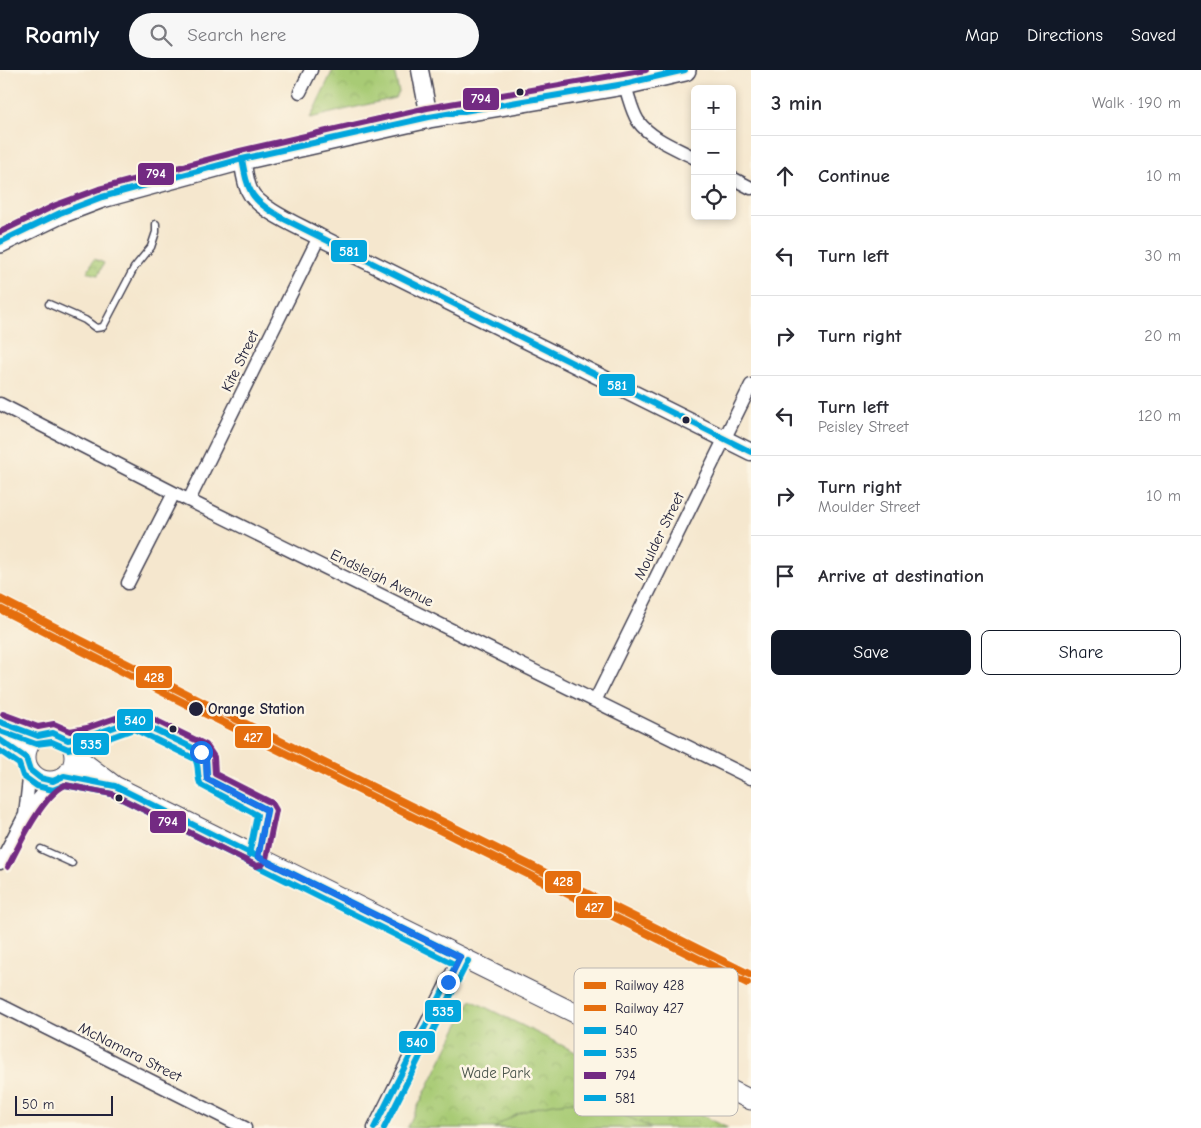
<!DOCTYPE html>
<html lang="en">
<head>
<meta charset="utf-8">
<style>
  :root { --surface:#fff; --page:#f7f7f7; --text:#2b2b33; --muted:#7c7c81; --line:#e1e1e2; --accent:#111827 }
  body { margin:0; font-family:"Comic Neue",sans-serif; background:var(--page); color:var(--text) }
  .controls { position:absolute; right:15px; top:15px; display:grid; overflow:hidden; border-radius:8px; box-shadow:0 2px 8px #0003 }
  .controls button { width:45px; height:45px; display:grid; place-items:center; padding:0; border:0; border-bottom:1px solid var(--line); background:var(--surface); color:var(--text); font:25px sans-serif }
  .scale { position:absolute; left:15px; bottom:12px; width:98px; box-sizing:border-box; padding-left:5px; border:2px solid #22223b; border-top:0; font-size:14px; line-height:18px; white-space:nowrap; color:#22223b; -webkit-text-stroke:4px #fcf5e5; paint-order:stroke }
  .stop { position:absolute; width:15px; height:15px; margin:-11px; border:4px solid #1a73e8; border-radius:50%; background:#fff }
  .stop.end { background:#1a73e8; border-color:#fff; box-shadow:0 1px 5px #0008 }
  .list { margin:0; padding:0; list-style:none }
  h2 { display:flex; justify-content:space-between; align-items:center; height:65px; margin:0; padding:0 20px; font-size:21px }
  h2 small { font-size:16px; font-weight:400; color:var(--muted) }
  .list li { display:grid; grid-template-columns:32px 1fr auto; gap:15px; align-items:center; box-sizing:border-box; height:80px; padding:0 20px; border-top:1px solid var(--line) }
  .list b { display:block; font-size:19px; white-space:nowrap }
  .list p { margin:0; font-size:16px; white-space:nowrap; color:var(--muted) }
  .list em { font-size:16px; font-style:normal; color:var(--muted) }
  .actions { display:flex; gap:10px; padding:15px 20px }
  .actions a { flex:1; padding:11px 0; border:1px solid var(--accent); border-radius:8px; text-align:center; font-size:18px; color:var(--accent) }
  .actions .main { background:var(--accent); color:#fff }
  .icon { flex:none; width:28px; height:28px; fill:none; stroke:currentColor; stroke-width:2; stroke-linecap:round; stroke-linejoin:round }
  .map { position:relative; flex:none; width:751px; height:1058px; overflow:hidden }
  header { display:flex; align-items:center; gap:30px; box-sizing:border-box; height:70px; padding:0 25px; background:var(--accent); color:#fff }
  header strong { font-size:24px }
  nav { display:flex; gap:28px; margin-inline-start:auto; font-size:18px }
  .search { width:350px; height:45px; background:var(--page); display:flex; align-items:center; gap:12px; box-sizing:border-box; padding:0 18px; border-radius:28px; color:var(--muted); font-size:19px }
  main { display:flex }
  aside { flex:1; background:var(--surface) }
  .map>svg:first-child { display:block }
  .park { fill:url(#park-crowns); stroke:#657658 }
  .pitch { fill:#a8cb74; stroke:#657658 }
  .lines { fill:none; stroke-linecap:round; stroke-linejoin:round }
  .service-casing { stroke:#424051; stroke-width:9 }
  .minor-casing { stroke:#424051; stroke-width:15 }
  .tertiary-casing { stroke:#424051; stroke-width:19 }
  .secondary-casing { stroke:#424051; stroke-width:21 }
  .trunk-casing { stroke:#424051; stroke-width:24 }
  .service { stroke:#fff; stroke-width:6 }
  .minor { stroke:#fff; stroke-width:12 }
  .tertiary { stroke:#fff; stroke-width:16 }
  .secondary { stroke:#fff; stroke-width:19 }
  .trunk { stroke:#fff; stroke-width:21 }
  .bus-1-casing { stroke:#fcf5e5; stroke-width:10 }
  .bus-2-casing { stroke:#fcf5e5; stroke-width:10 }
  .bus-3-casing { stroke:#fcf5e5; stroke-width:10 }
  .bus-4-casing { stroke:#fcf5e5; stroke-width:10 }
  .bus-1 { stroke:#03a6dd; stroke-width:6 }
  .bus-2 { stroke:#03a6dd; stroke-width:6 }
  .bus-3 { stroke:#732a82; stroke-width:6 }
  .bus-4 { stroke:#03a6dd; stroke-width:6 }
  .rail-1-casing { stroke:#fcf5e5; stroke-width:11 }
  .rail-2-casing { stroke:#fcf5e5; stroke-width:11 }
  .rail-1 { stroke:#e56e0f; stroke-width:8 }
  .rail-2 { stroke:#e56e0f; stroke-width:8 }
  .route { stroke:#1a73e8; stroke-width:6 }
  .bus-dot { fill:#22223b; stroke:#fcf5e5; stroke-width:2 }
  .labels { text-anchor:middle; stroke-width:5; stroke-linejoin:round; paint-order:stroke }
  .street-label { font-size:15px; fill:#22223b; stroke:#fcf5e5 }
  .stop-label { font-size:15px; font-weight:bold; fill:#22223b; stroke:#fcf5e5; text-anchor:start }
  .park-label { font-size:15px; fill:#4a554c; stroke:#fcf5e5 }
  .key { fill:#fcf5e5; stroke:#bbb6b2; stroke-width:1 }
  .key-label { font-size:14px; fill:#22223b }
  .line-badge { stroke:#fcf5e5; stroke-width:2 }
  .badge-label { font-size:14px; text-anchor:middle; font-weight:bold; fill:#fff }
</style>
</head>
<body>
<header>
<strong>Roamly</strong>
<div class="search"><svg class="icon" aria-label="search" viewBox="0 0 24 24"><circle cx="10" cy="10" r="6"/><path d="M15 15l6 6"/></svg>Search here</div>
<nav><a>Map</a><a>Directions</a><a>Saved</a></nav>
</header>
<main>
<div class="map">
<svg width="751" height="1058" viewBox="0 0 751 1058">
  <defs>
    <pattern id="park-crowns" width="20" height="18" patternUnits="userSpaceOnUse" patternTransform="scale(1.25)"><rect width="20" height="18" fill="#a8cb74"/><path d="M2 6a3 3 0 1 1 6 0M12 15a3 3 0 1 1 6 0" fill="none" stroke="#90ae65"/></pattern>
  </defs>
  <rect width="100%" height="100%" fill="#fcf5e5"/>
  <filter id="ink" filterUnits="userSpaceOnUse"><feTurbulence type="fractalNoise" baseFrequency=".02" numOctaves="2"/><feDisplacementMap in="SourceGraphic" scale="10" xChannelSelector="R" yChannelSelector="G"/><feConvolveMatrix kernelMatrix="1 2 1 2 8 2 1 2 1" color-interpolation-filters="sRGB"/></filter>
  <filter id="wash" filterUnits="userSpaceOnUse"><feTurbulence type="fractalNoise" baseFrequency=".0096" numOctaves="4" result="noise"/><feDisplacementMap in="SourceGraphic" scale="20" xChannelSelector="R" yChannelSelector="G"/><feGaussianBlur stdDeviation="1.12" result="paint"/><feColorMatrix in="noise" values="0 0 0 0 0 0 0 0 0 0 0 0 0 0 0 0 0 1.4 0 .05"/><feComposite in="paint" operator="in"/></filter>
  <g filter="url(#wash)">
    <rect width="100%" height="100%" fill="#f5e7ce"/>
    <!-- park -->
    <path class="park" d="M333,0h61l5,22 -4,6 -85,20z
      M94,189l10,4 -6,12 -11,-3z
      M471,930l257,128h-321z"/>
    <!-- pitch -->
    <path class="pitch" d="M575,1032c28,4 51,13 76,26h-156c22,-18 52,-25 80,-26z"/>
  </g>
  <g filter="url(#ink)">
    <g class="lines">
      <!-- service casing -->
      <g class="service-casing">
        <path id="service" d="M49,234l36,16 11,8 7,-1 31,-59 17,-21 5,-15v-8
          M68,670l21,-4 46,-16 66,32 5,8 1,19 60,31 -8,43
          M41,779l31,14"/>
      </g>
      <!-- minor casing -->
      <g class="minor-casing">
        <path id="minor" d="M624,14c5,12 7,26 14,37 13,18 38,27 57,37
          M300,22l11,-22
          M732,108l19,10
          M0,334l174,89 577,285
          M189,430l130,-263
          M128,513l46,-90
          M595,631l156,-316
          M25,745l5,-45
          M0,793l25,-48 28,-34
          M0,935l245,123
          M374,1058l86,-171"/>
      </g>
      <!-- tertiary casing -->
      <g class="tertiary-casing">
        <path id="tertiary" d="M420,0l9,47
          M242,89c2,10 3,22 7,31 8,19 52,37 70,47l432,215"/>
      </g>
      <!-- secondary casing -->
      <g class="secondary-casing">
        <path id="secondary" d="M0,652l38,14
          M26 687a24 24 0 1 1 48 0a24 24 0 1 1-48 0Z
          M0,670l26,18
          M74,685l41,31 636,314
          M64,706l47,9"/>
      </g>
      <!-- trunk casing -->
      <g class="trunk-casing">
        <path id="trunk" d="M0,172l60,-29 42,-16 140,-38 187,-42 195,-33 61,-14"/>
      </g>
      <!-- service -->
      <use href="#service" class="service"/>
      <!-- minor -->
      <use href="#minor" class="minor"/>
      <!-- tertiary -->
      <use href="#tertiary" class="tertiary"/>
      <!-- secondary -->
      <use href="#secondary" class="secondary"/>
      <!-- trunk -->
      <use href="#trunk" class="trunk"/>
      <!-- bus-1 casing -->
      <g class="bus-1-casing">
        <path id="bus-1" d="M0,652l38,14 15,-3 15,7 21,-4 46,-16 66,32 5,8 1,19 60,31 -9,47
          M0,670l26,18 4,12 10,8 13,3 11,-5 51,10 345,171
          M374,1058l86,-171"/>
      </g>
      <!-- bus-2 casing -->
      <g class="bus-2-casing">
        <path id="bus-2" d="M0,661l36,13 16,-2 16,7 24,-5 42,-15 61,30c5,8 1,18 6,26l56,30 -8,40
          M0,681l19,13 4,12 14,10 16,4 12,-5 47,9 344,171
          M384,1058l84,-167"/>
      </g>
      <!-- bus-3 casing -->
      <g class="bus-3-casing">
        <path id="bus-3" d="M0,162l56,-27 43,-16 141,-38 187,-43 219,-38
          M3,644l35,13 16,-3 16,7 17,-3 46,-16h5l68,33 8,12 1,17 57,29 4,7 -10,49 -3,5 -6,2 -145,-72 -47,-9c-23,11 -46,60 -57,82"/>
      </g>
      <!-- bus-4 casing -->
      <g class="bus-4-casing">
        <path id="bus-4" d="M242,89c6,33 8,40 38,58l471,235
          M0,172l60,-29 42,-16 140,-38 187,-42 195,-33 61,-14"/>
      </g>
      <!-- bus-1 -->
      <use href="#bus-1" class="bus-1"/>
      <!-- bus-2 -->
      <use href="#bus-2" class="bus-2"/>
      <!-- bus-3 -->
      <use href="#bus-3" class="bus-3"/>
      <!-- bus-4 -->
      <use href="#bus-4" class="bus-4"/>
      <!-- rail-1 casing -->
      <g class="rail-1-casing">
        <path id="rail-1" d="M0,529l206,105 545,271"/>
      </g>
      <!-- rail-2 casing -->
      <g class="rail-2-casing">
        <path id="rail-2" d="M0,539l202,103 545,271"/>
      </g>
      <!-- rail-1 -->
      <use href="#rail-1" class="rail-1"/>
      <!-- rail-2 -->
      <use href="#rail-2" class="rail-2"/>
    </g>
  </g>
  <g class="lines" filter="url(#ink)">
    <!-- route -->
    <path class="route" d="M201,682l5,8 1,19 60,31 -9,47 202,100 -12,25"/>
  </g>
  <!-- markers -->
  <g class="bus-dot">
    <circle cx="520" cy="22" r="4.5"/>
    <circle cx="686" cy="350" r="4.5"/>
    <circle cx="196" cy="639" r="8"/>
    <circle cx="173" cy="659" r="4.5"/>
    <circle cx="119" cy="728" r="4.5"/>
  </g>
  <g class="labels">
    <!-- street labels -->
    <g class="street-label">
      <text transform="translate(240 291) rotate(-64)" y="5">Kite Street</text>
      <text transform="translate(659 466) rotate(-64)" y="5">Moulder Street</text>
      <text transform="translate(382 508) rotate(26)" y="5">Endsleigh Avenue</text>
      <text transform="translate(130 982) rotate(27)" y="5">McNamara Street</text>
    </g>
    <!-- stop labels -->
    <g class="stop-label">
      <text x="208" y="644">Orange Station</text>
    </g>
    <!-- park labels -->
    <g class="park-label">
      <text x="496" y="1008">Wade Park</text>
    </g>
  </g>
  <!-- legend -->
  <rect x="574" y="898" width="164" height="148" rx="8" class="key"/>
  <rect x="584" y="912" width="22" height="7" fill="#e56e0f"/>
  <rect x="584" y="935" width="22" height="6" fill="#e56e0f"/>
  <rect x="584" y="957" width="22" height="7" fill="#03a6dd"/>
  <rect x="584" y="980" width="22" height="6" fill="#03a6dd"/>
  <rect x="584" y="1002" width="22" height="7" fill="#732a82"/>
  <rect x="584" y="1025" width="22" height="6" fill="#03a6dd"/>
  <g class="key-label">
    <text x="615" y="920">Railway 428</text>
    <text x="615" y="943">Railway 427</text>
    <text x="615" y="965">540</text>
    <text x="615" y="988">535</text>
    <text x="615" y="1010">794</text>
    <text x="615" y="1033">581</text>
  </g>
  <g class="line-badge">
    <rect x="462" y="17" width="38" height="24" rx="5" fill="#732a82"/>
    <rect x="137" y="92" width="38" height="24" rx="5" fill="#732a82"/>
    <rect x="330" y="169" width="38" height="24" rx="5" fill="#03a6dd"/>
    <rect x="598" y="303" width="38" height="24" rx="5" fill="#03a6dd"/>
    <rect x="135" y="595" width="38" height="24" rx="5" fill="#e56e0f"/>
    <rect x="116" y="638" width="38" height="24" rx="5" fill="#03a6dd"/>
    <rect x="234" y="655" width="38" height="24" rx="5" fill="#e56e0f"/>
    <rect x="72" y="662" width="38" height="24" rx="5" fill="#03a6dd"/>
    <rect x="149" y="740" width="38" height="24" rx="5" fill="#732a82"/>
    <rect x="544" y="800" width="38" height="24" rx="5" fill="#e56e0f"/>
    <rect x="575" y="825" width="38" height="24" rx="5" fill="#e56e0f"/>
    <rect x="424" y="929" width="38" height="24" rx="5" fill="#03a6dd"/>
    <rect x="398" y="960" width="38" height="24" rx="5" fill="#03a6dd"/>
  </g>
  <g class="badge-label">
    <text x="481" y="33">794</text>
    <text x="156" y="108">794</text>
    <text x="349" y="186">581</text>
    <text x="617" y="320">581</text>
    <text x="154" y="612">428</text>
    <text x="135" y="655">540</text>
    <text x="253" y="672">427</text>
    <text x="91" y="679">535</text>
    <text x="168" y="756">794</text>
    <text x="563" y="816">428</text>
    <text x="594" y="842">427</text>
    <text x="443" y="946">535</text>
    <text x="417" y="977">540</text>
  </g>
</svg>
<div class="controls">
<button>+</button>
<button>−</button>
<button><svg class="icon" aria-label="locate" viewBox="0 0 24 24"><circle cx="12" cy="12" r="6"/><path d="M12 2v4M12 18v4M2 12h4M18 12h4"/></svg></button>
</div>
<div class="scale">50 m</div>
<div class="stop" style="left:201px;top:682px"></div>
<div class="stop end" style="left:448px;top:912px"></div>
</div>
<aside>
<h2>3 min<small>Walk · 190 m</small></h2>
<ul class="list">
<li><svg class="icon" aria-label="ahead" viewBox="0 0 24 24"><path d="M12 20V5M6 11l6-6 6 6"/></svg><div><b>Continue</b></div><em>10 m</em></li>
<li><svg class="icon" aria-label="left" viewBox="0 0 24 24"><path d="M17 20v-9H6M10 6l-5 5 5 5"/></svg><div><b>Turn left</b></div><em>30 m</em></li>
<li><svg class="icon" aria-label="right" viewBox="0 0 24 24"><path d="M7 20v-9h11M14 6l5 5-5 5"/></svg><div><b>Turn right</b></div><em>20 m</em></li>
<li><svg class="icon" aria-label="left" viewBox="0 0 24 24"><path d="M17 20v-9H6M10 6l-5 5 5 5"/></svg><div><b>Turn left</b><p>Peisley Street</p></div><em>120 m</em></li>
<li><svg class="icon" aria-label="right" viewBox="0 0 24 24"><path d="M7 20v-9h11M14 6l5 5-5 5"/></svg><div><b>Turn right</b><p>Moulder Street</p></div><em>10 m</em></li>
<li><svg class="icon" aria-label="arrive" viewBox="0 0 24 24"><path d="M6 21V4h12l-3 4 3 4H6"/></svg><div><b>Arrive at destination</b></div></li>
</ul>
<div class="actions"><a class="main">Save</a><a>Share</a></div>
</aside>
</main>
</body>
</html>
